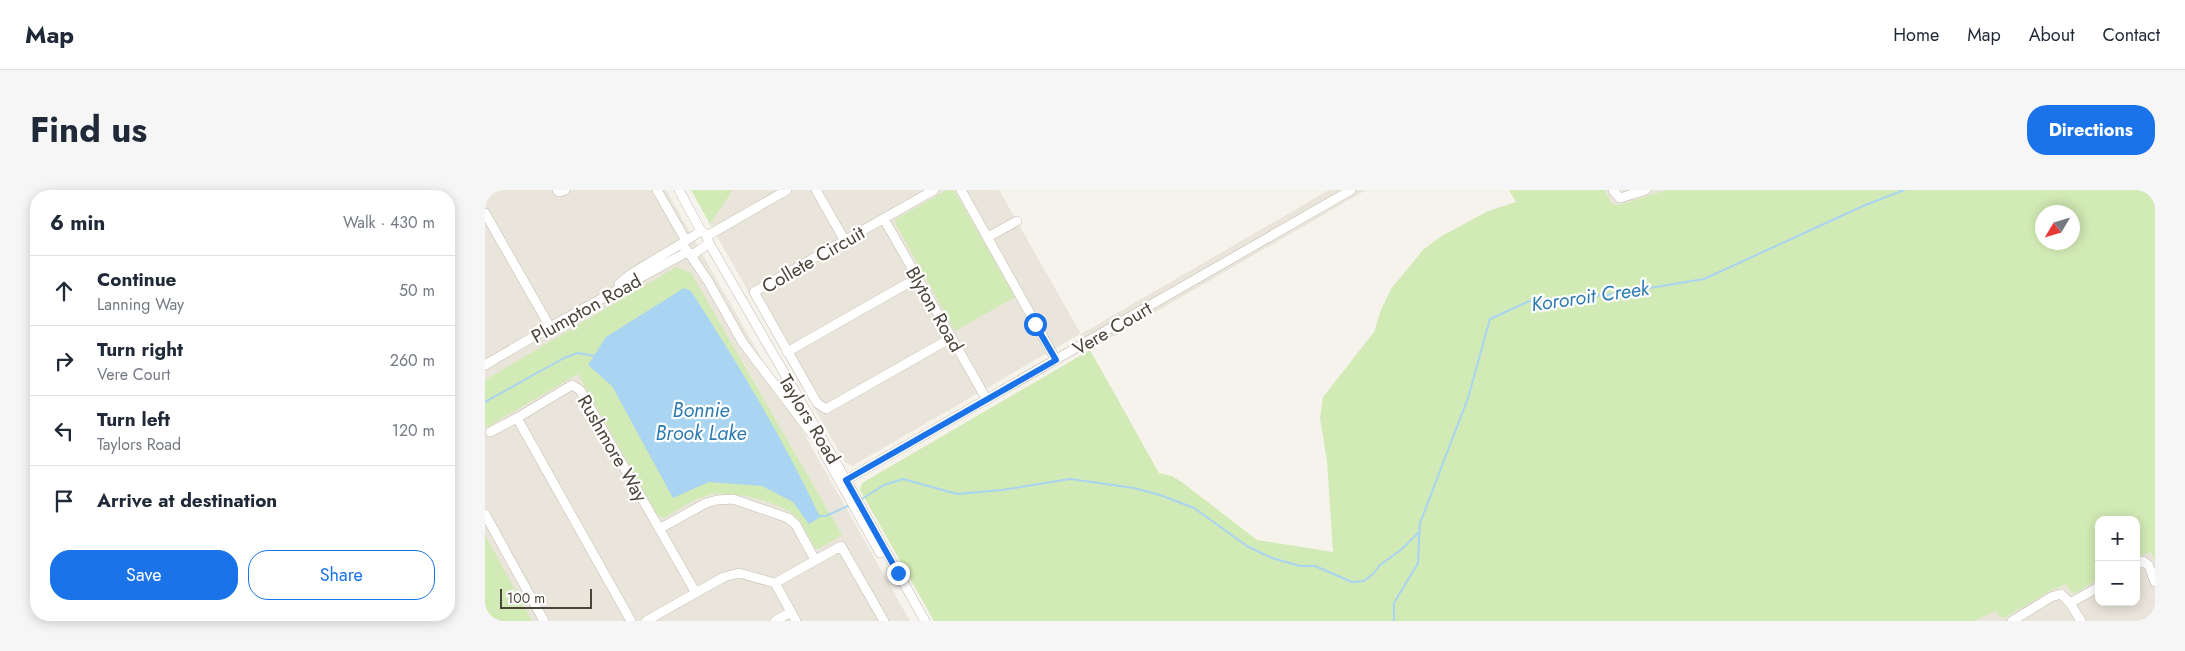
<!DOCTYPE html>
<html lang="en">
<head>
<meta charset="utf-8">
<style>
  :root { --surface:#fff; --page:#f6f6f7; --text:#1f2937; --muted:#747a83; --line:#e0e1e3; --accent:#1a73e8 }
  body { margin:0; font-family:Jost,sans-serif; background:var(--page); color:var(--text) }
  .controls { position:absolute; right:15px; bottom:15px; display:grid; overflow:hidden; border-radius:10px; box-shadow:0 2px 12px #0003 }
  .controls button { width:45px; height:45px; display:grid; place-items:center; padding:0; border:0; border-bottom:1px solid var(--line); background:var(--surface); color:var(--text); font:25px sans-serif }
  .compass { position:absolute; left:1550px; top:15px; width:45px; height:45px; border-radius:50%; background:var(--surface); box-shadow:0 2px 12px #0003; rotate:232deg }
  .scale { position:absolute; left:15px; bottom:12px; width:92px; box-sizing:border-box; padding-left:5px; border:2px solid #4b4439; border-top:0; font-size:14px; line-height:18px; white-space:nowrap; color:#4b4439; -webkit-text-stroke:4px #fff; paint-order:stroke }
  .stop { position:absolute; width:15px; height:15px; margin:-11px; border:4px solid #1a73e8; border-radius:50%; background:#fff }
  .stop.end { background:#1a73e8; border-color:#fff; box-shadow:0 1px 5px #0008 }
  .list { margin:0; padding:0; list-style:none }
  h2 { display:flex; justify-content:space-between; align-items:center; height:65px; margin:0; padding:0 20px; font-size:21px }
  h2 small { font-size:16px; font-weight:400; color:var(--muted) }
  .list li { display:grid; grid-template-columns:32px 1fr auto; gap:15px; align-items:center; box-sizing:border-box; height:70px; padding:0 20px; border-top:1px solid var(--line) }
  .list b { display:block; font-size:19px; white-space:nowrap }
  .list p { margin:0; font-size:16px; white-space:nowrap; color:var(--muted) }
  .list em { font-size:16px; font-style:normal; color:var(--muted) }
  .actions { display:flex; gap:10px; padding:15px 20px }
  .actions a { flex:1; padding:11px 0; border:1px solid var(--accent); border-radius:20px; text-align:center; font-size:18px; color:var(--accent) }
  .actions .main { background:var(--accent); color:#fff }
  .icon { flex:none; width:28px; height:28px; fill:none; stroke:currentColor; stroke-width:2; stroke-linecap:round; stroke-linejoin:round }
  .map { position:relative; flex:none; width:1670px; height:431px; overflow:hidden; border-radius:20px }
  header { display:flex; align-items:center; gap:30px; box-sizing:border-box; height:70px; padding:0 25px; background:var(--surface); border-bottom:1px solid var(--line) }
  header strong { font-size:24px }
  nav { display:flex; gap:28px; margin-inline-start:auto; font-size:18px }
  .intro { display:flex; align-items:center; justify-content:space-between; box-sizing:border-box; height:120px; padding:0 30px }
  h1 { margin:0; font-size:35px }
  .button { padding:12px 22px; border-radius:20px; background:var(--accent); color:#fff; font-size:18px; font-weight:700 }
  main { display:flex; gap:30px; padding:0 30px }
  aside { flex:1; background:var(--surface); border-radius:20px; box-shadow:0 2px 12px #0003 }
  .map>svg:first-child { display:block }
  .residential { fill:#eae5da }
  .green { fill:#d2eab5; fill-rule:evenodd }
  .water { fill:#a9d4f2 }
  .lines { fill:none; stroke-linecap:round; stroke-linejoin:round }
  .stream { stroke:#a9d4f2; stroke-width:2 }
  .minor-casing { stroke:#c2bbae; stroke-width:10 }
  .minor { stroke:#fff; stroke-width:9 }
  .route { stroke:#1a73e8; stroke-width:6 }
  .labels { text-anchor:middle; stroke-width:4.5; stroke-linejoin:round; paint-order:stroke }
  .street-label { font-size:19px; fill:#4b4439; stroke:#fff }
  .water-label { font-size:20px; font-style:italic; fill:#2e7ab2; stroke:#fff }
</style>
</head>
<body>
<header>
<strong>Map</strong>
<nav><a>Home</a><a>Map</a><a>About</a><a>Contact</a></nav>
</header>
<div class="intro"><h1>Find us</h1><a class="button">Directions</a></div>
<main>
<aside>
<h2>6 min<small>Walk · 430 m</small></h2>
<ul class="list">
<li><svg class="icon" aria-label="ahead" viewBox="0 0 24 24"><path d="M12 20V5M6 11l6-6 6 6"/></svg><div><b>Continue</b><p>Lanning Way</p></div><em>50 m</em></li>
<li><svg class="icon" aria-label="right" viewBox="0 0 24 24"><path d="M7 20v-9h11M14 6l5 5-5 5"/></svg><div><b>Turn right</b><p>Vere Court</p></div><em>260 m</em></li>
<li><svg class="icon" aria-label="left" viewBox="0 0 24 24"><path d="M17 20v-9H6M10 6l-5 5 5 5"/></svg><div><b>Turn left</b><p>Taylors Road</p></div><em>120 m</em></li>
<li><svg class="icon" aria-label="arrive" viewBox="0 0 24 24"><path d="M6 21V4h12l-3 4 3 4H6"/></svg><div><b>Arrive at destination</b></div></li>
</ul>
<div class="actions"><a class="main">Save</a><a>Share</a></div>
</aside>
<div class="map">
<svg width="1670" height="431" viewBox="0 0 1670 431">
  <rect width="100%" height="100%" fill="#f6f3ec"/>
  <!-- residential -->
  <path class="residential" d="M0,0h181l244,431h-425z
    M248,0h266l82,144 248,-144h37l-276,160 -10,-16 -228,132 -7,-4 -135,-238z
    M1120,0h62l-49,15 -6,-1z
    M1670,352v79h-205l149,-57v38h37v-53z"/>
  <!-- green -->
  <path class="green" d="M206,0h42l-23,34z
    M462,0h7l61,107 -60,34 -60,-108 1,-4z
    M1024,0h96l7,14 6,1 49,-15h488v372l-4,-10 -15,5v-37h-37v59l-24,14 -4,-1 -5,-8 -14,6 -48,28 -4,-1 -4,-6 -22,10h-1040l-74,-131 2,-7 228,-133 69,123 13,3 11,7 74,57 76,12 -6,-91 -7,-43 3,-21 51,-65 7,-22 10,-21 32,-39 17,-13 48,-26 28,-9zM1558,22h30v30h-30z
    M191,77l15,6 151,262 -24,14 -3,-1c-6,-11 -12,-25 -21,-33 -15,-13 -66,-26 -85,-20 -16,4 -31,15 -45,23l-6,-2 -80,-142 -93,54v-48z
    M0,345l47,86h-47z"/>
  <!-- water -->
  <path class="water" d="M199,98l7,3c47,73 92,147 129,226l-11,7 -16,-22 -31,-16 -53,-4 -36,16 -61,-112 -24,-21 18,-28z"/>
  <g class="lines">
    <!-- stream -->
    <path class="stream" d="M0,212l79,-44 14,-5 17,3
      M375,310l24,-15 19,-6 54,15 45,-4 68,-11 64,9 26,7 34,13 53,38 25,12 28,8h15l37,16 12,-1 9,-7 7,-9 21,-15 18,-18
      M334,326h7l24,-11
      M909,431v-18l24,-40 2,-40 48,-125 22,-79 42,-19 75,-5 97,-16 159,-73 41,-16"/>
    <!-- minor casing -->
    <g class="minor-casing">
      <path id="minor" d="M72,0l2,2 6,-2
        M172,0l28,49
        M194,0l22,41
        M331,0l29,51
        M449,0l-180,102 63,111 9,6 125,-71
        M476,0l95,170
        M1128,0l7,8 26,-8
        M0,23l65,114
        M399,29l103,181
        M216,41l4,2 4,10 -15,11 -5,-1 -5,-6v-5z
        M222,46l80,-46
        M503,47l29,-16
        M224,53l137,237 79,141
        M204,63l19,28 35,62 69,91
        M134,94l12,-10 53,-32
        M302,162l130,-74
        M0,175l65,-38 137,-75
        M5,242l27,-14
        M338,261l57,102
        M361,290l505,-290
        M0,324l59,107
        M174,339l47,-26 11,-3 16,-1 55,19 8,7 19,35
        M1651,375l7,-4 6,5 6,16
        M290,393l66,-37 43,75
        M1585,413l29,-16
        M146,431l-114,-203 55,-33 8,5 116,203
        M161,431l78,-44 15,-4 36,10 21,38
        M290,431l16,-9
        M1527,431l39,-24 10,-3 9,9 11,18"/>
    </g>
    <!-- minor -->
    <use href="#minor" class="minor"/>
  </g>
  <g class="lines">
    <!-- route -->
    <path class="route" d="M413,383l-52,-93 210,-120 -21,-36"/>
  </g>
  <g class="labels">
    <!-- street labels -->
    <g class="street-label">
      <text transform="translate(328 69) rotate(-30)" y="7">Collete Circuit</text>
      <text transform="translate(101 118) rotate(-29)" y="7">Plumpton Road</text>
      <text transform="translate(450 119) rotate(60)" y="7">Blyton Road</text>
      <text transform="translate(627 138) rotate(-30)" y="7">Vere Court</text>
      <text transform="translate(325 229) rotate(59)" y="7">Taylors Road</text>
      <text transform="translate(128 258) rotate(60)" y="7">Rushmore Way</text>
    </g>
    <!-- water labels -->
    <g class="water-label">
      <text transform="translate(1105 106) rotate(-8)" y="7">Kororoit Creek</text>
      <text x="216" y="227">Bonnie<tspan x="216" dy="23">Brook Lake</tspan></text>
    </g>
  </g>
</svg>
<div class="controls">
<button>+</button>
<button>−</button>
</div>
<svg class="compass" viewBox="-18 -18 36 36"><path d="M0-13l5 13h-10z" fill="#e53935"/><path d="M0 13l5-13h-10z" fill="#747a83"/></svg>
<div class="scale">100 m</div>
<div class="stop" style="left:550px;top:134px"></div>
<div class="stop end" style="left:413px;top:383px"></div>
</div>
</main>
</body>
</html>
